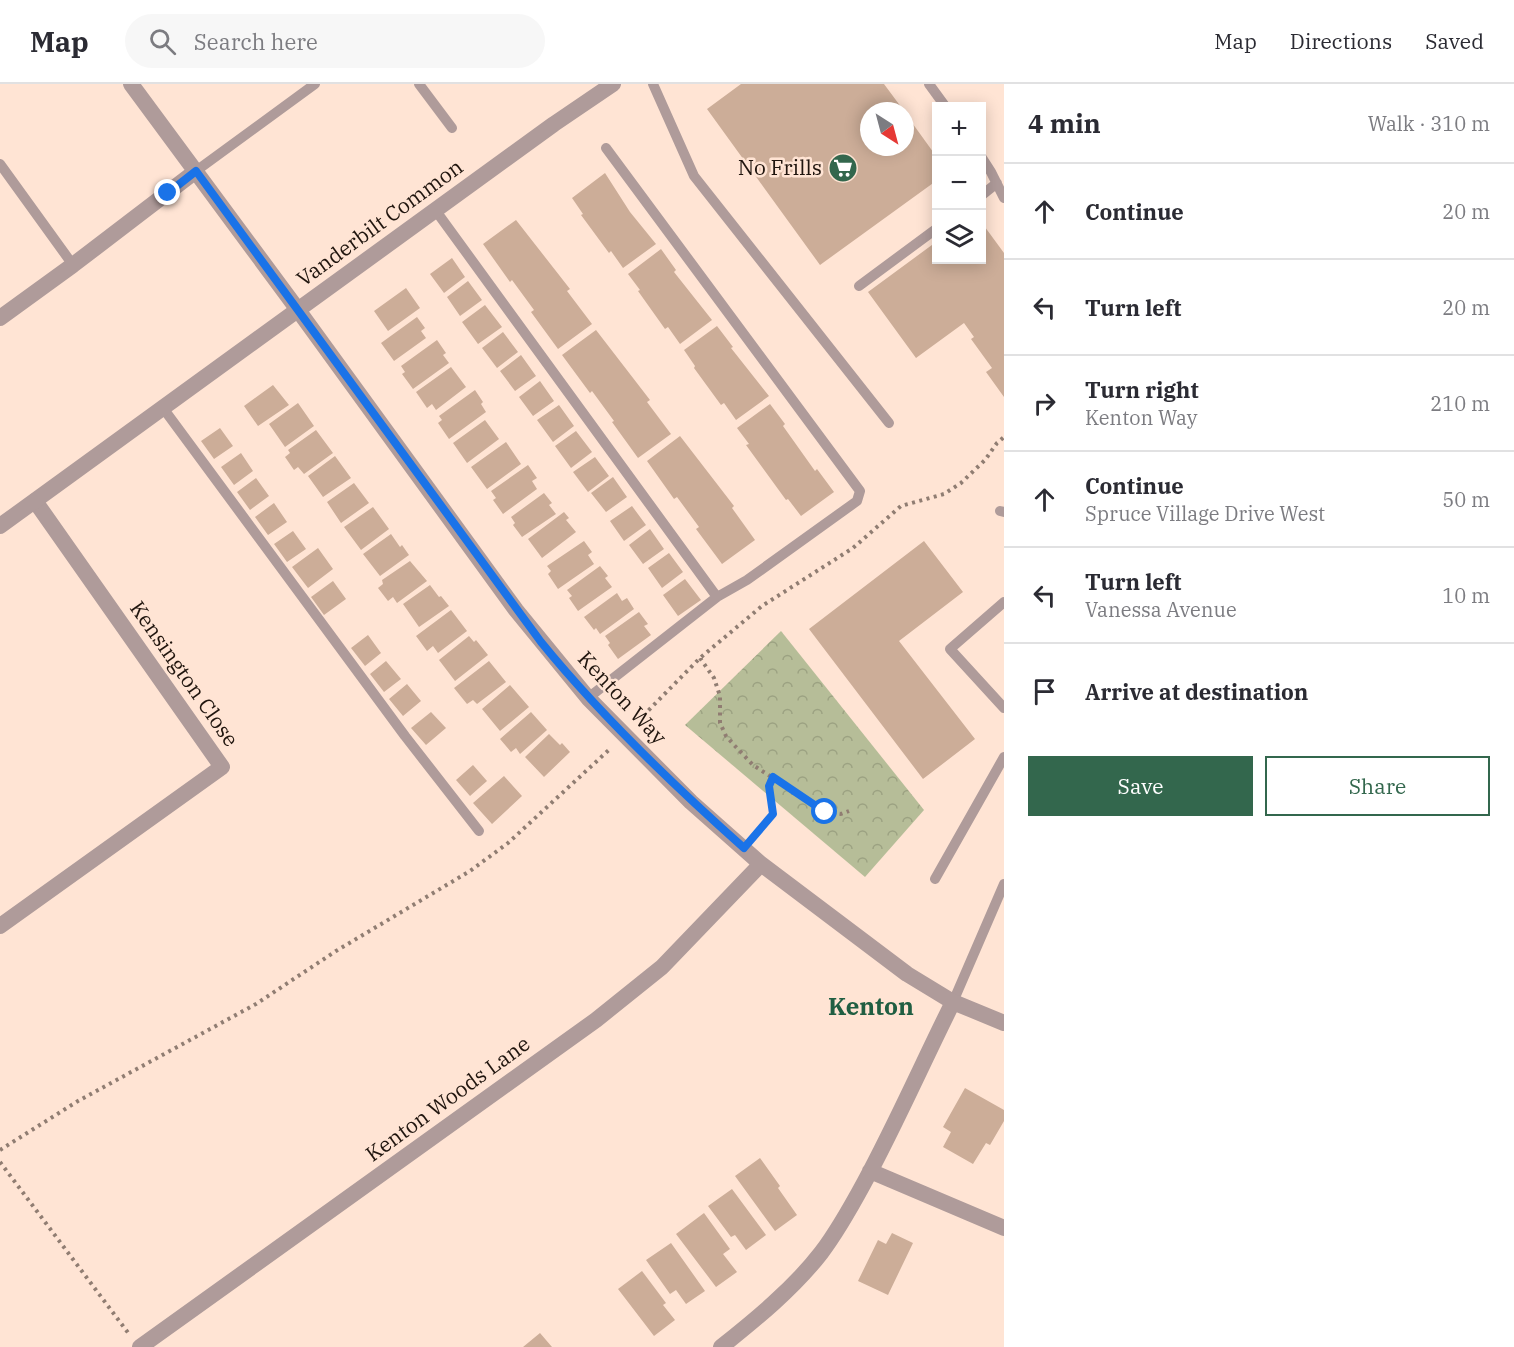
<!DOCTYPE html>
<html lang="en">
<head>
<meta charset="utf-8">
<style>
  :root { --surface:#fff; --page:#f7f7f7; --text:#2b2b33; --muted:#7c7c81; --line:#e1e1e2; --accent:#33674d }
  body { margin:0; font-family:"IBM Plex Serif",serif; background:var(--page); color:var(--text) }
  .controls { position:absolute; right:18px; top:18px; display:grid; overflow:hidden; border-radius:0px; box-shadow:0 3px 15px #0003 }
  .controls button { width:54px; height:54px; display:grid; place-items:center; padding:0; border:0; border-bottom:2px solid var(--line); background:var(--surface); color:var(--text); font:30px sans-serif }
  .compass { position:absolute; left:860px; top:18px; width:54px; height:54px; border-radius:50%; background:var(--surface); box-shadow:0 3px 15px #0003; rotate:144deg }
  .stop { position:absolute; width:18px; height:18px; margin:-14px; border:4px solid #1a73e8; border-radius:50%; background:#fff }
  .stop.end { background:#1a73e8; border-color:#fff; box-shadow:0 2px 6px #0008 }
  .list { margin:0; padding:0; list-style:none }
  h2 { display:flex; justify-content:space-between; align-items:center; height:78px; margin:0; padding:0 24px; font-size:26px }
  h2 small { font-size:20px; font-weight:400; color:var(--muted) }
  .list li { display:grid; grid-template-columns:39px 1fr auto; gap:18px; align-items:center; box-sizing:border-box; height:96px; padding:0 24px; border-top:2px solid var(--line) }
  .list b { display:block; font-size:22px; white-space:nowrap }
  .list p { margin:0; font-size:20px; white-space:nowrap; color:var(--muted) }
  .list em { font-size:20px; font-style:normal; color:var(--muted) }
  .actions { display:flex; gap:12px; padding:18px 24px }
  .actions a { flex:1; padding:14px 0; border:2px solid var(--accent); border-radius:0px; text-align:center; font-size:21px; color:var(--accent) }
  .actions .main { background:var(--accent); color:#fff }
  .icon { flex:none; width:33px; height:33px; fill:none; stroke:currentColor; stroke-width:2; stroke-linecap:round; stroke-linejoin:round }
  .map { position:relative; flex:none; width:1004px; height:1263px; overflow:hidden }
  header { display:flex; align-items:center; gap:36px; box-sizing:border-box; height:84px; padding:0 30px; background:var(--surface); border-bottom:2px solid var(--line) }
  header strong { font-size:28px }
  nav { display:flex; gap:33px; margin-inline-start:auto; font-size:21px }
  .search { width:420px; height:54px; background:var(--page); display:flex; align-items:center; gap:15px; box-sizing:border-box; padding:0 21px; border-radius:33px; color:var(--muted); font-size:22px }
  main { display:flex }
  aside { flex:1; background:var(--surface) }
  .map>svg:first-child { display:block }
  .park { fill:url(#park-crowns) }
  .building { fill:#ccad98 }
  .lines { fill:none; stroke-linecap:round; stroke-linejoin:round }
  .path { stroke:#907d72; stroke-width:4; stroke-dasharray:3 4.5; stroke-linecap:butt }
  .service { stroke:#af9b9a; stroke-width:10 }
  .minor { stroke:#af9b9a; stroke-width:16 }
  .tertiary { stroke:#af9b9a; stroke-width:16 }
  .route { stroke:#1a73e8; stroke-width:8 }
  .labels { text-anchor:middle; stroke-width:5; stroke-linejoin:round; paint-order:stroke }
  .poi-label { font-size:21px; fill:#20150e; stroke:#ffe4d4; text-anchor:end }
  .street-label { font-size:21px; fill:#20150e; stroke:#ffe4d4 }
  .quarter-label { font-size:24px; font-weight:bold; fill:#205e42; stroke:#ffe4d4 }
</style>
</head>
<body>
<header>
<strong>Map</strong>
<div class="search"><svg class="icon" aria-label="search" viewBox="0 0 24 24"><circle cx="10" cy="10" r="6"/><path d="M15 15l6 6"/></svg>Search here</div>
<nav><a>Map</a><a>Directions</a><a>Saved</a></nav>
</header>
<main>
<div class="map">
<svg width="1004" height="1263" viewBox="0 0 1004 1263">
  <defs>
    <pattern id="park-crowns" width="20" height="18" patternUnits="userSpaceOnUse" patternTransform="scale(1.5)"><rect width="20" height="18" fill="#b6bd98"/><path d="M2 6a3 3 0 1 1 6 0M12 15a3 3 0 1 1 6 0" fill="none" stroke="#9ca282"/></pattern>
  </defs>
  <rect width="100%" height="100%" fill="#ffe4d4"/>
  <!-- park -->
  <path class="park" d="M781,547l143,179 -59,67 -180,-152z"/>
  <!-- building -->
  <path class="building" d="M741,0h143l20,27h-35v36h36v-34l31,43v25l-116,84 -113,-156z
    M605,89l25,39 26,32 -33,24 -12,-17 -2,2 -28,-38 2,-1 -11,-16z
    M516,136l54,69 -3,2 25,33 -34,25 -27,-37 3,-2 -22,-30 -2,2 -27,-38z
    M982,139l22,30v144l-18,-25 6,-4 -21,-29 3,-2 -10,-14 -48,35 -48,-66 68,-50v18h46z
    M661,165l15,21 -2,2 38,48 -32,24 -12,-17 -3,2 -27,-38 2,-1 -12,-16z
    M452,174l13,19 -21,16 -14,-19z
    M468,197l14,19 -22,16 -13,-19z
    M406,204l14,20 -32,23 -14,-20z
    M485,221l17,22 -24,17 -16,-22z
    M417,233l8,11 -4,3 5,7 -32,23 -13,-18z
    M717,242l16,21 -2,1 38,48 -33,24 -12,-17 -3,2 -27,-37 1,-2 -11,-16z
    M596,246l54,70 -3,2 24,32 -33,24 -26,-36 2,-1 -22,-30 -2,2 -28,-38z
    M503,248l15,20 -21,16 -15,-20z
    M437,256l9,13 -3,2 6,8 -36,26 -11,-15 3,-2 -4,-6z
    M521,271l15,21 -21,15 -15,-20z
    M451,283l15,20 -30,23 -4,-6 -5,4 -11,-16z
    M540,297l14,20 -21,15 -14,-19z
    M273,301l16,20 -31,21 -14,-20z
    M475,306l8,12 -2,2 5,8 -37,27 -11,-16 4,-3 -3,-4z
    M298,319l16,23 -29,21 -16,-23z
    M770,320l15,20 -2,2 32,45 2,-2 17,23 -33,24 -13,-17 -2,1 -40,-55 3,-1 -12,-16z
    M559,321l15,21 -21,16 -16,-22z
    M485,336l14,19 -32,24 -14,-20z
    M220,344l13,18 -19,13 -13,-18z
    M316,346l17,23 -29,21 -6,-7 -4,3 -9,-13 5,-4 -2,-3z
    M576,347l16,21 -21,16 -16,-22z
    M680,352l54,70 -2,2 23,32 -33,24 -26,-35 3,-2 -22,-30 -3,2 -27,-38z
    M506,358l15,22 -34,25 -16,-22z
    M241,369l12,18 -19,14 -13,-18z
    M335,372l16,22 -28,19 -15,-21z
    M595,373l14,19 -21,16 -15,-20z
    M528,381l9,13 -5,3 5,8 -34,25 -10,-14 3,-2 -5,-7z
    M613,393l14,20 -21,15 -15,-19z
    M256,394l13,18 -19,14 -13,-18z
    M354,399l15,20 -28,20 -14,-21z
    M544,409l8,10 -3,2 7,9 -34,23 -9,-12 2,-2 -4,-6z
    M274,419l13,19 -19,13 -13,-18z
    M632,422l14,19 -22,16 -14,-20z
    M373,423l16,22 -28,21 -17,-23z
    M564,428l5,6 -3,2 10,12 -34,26 -14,-19z
    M650,445l14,20 -21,15 -14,-19z
    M293,447l13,18 -19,13 -13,-18z
    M391,450l9,13 2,-2 7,10 -29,21 -17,-22z
    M584,457l8,11 -4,3 6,9 -36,25 -10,-15 3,-3 -4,-5z
    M924,457l39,51 -64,49 76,98 -52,40 -114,-150z
    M318,464l15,21 -25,19 -16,-21z
    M669,469l14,19 -21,16 -14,-20z
    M410,477l17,20 -30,22 -4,-6 -5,4 -10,-13 5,-4 -1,-4z
    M600,482l8,10 -3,2 7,9 -34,24 -9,-13 3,-2 -5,-6z
    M685,495l16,21 -23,16 -15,-21z
    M333,497l13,18 -22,16 -13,-18z
    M430,501l9,12 2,-1 8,10 -30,21 -16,-23z
    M617,509l5,8 5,-3 7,11 -34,25 -4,-6 -2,2 -10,-13z
    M451,526l16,21 -29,22 -5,-7 -6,5 -11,-15z
    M639,528l9,12 -4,2 7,9 -33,24 -10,-14 2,-2 -5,-7z
    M368,551l13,18 -16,13 -14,-18z
    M469,552l5,6 2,-2 12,15 -33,26 -16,-21z
    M386,577l15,18 -17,13 -14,-18z
    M489,577l17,21 -29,22 -4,-4 -6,4 -13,-16z
    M407,600l14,17 -18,15 -14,-17z
    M510,601l19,22 -29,24 -18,-22z
    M431,628l15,16 -20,17 -15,-17z
    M531,628l16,18 -27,24 -4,-6 -5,4 -11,-13z
    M549,650l11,11 2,-2 8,9 -26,25 -19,-20z
    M473,681l14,16 -17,15 -14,-16z
    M504,692l18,20 -30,28 -19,-21z
    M965,1004l39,22v11l-14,24 -4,-2 -13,21 -30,-17 8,-15 -8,-5z
    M760,1074l20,28 -2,2 19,27 -22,16 -40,-55z
    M732,1105l34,46 -20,15 -11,-15 -4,2 -23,-31z
    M704,1129l26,36 -7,5 14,18 -21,15 -40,-53z
    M892,1149l21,10 -25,52 -30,-14 20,-41 8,4z
    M671,1159l34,48 -19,13 -10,-14 -6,4 -24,-34z
    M642,1187l24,32 -3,2 12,15 -21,16 -36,-47z
    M540,1249l12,14h-29z"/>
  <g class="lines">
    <!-- path -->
    <path class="path" d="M700,574l14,20 6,18v27l6,13 8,9 19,20 72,47 16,2 8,-3
      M638,637l62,-63 62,-52 91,-58 48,-42 43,-12 17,-11 24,-23 12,-17 7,-6
      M756,750l17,-20 -4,-28 4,-8
      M0,1066l78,-49 178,-97 80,-53 134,-80 38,-28 103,-95
      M0,1078l129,172"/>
    <!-- service -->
    <path class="service" d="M419,0l33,44
      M653,0l41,92 195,247
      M929,0l16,22
      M982,74l9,14 13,26
      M0,80l73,101
      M196,87l119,-87
      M982,111l15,-12
      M436,127l281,386
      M859,202l77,-57
      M163,324l242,328 74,95
      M1000,427l4,1
      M1004,518l-54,47 54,59
      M588,614l129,-101 30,-17 110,-79 3,-10 -254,-343
      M935,795l69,-122
      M953,918l51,-118"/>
    <!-- minor -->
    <path class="minor" d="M131,0l167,226 218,300 72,88 103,104 70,62 146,110 46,28 51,21
      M0,234l73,-53 123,-94
      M0,842l222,-159 -187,-266
      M870,1087l134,57
      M140,1263l456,-327 66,-53 99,-103
      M721,1263c34,-27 73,-59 100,-94 16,-21 30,-46 43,-70 32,-59 59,-121 89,-181"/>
    <!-- tertiary -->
    <path class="tertiary" d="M0,442l554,-402 59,-40"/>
  </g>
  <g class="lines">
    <!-- route -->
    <path class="route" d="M168,109l28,-22 345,471c61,75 131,142 203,206l29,-34 -4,-28 4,-9 52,35"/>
  </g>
  <!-- icons -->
  <defs>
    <g id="supermarket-disc" transform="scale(1.5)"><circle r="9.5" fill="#33674d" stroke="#ffe4d4"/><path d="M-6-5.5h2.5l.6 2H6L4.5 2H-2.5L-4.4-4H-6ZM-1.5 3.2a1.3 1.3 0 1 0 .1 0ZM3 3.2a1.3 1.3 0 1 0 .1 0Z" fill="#fff"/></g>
  </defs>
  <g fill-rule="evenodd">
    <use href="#supermarket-disc" x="843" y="84"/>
  </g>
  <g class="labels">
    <!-- poi labels -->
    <g class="poi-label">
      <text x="822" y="91">No Frills</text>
    </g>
    <!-- street labels -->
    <g class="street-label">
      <text transform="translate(380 139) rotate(-36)" y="7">Vanderbilt Common</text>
      <text transform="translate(184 590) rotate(55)" y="7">Kensington Close</text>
      <text transform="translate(622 614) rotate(47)" y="7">Kenton Way</text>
      <text transform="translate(448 1015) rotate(-36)" y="7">Kenton Woods Lane</text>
    </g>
    <!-- quarter labels -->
    <g class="quarter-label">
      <text x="871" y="931">Kenton</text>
    </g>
  </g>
</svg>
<div class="controls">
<button>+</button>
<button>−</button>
<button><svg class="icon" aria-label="layers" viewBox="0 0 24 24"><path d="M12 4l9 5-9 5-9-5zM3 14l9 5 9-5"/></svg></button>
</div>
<svg class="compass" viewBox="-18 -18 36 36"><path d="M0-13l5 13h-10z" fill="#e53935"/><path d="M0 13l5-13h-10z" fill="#7c7c81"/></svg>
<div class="stop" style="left:825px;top:728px"></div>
<div class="stop end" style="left:168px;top:109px"></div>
</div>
<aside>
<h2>4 min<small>Walk · 310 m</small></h2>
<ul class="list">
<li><svg class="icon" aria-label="ahead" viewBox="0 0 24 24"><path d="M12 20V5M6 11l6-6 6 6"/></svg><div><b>Continue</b></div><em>20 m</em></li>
<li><svg class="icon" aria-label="left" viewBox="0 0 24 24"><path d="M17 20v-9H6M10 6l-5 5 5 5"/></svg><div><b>Turn left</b></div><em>20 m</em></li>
<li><svg class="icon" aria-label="right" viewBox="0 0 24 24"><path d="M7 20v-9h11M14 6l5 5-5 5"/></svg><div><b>Turn right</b><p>Kenton Way</p></div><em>210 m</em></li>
<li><svg class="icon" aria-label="ahead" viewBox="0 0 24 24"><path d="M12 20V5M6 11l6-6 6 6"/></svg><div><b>Continue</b><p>Spruce Village Drive West</p></div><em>50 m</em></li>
<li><svg class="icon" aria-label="left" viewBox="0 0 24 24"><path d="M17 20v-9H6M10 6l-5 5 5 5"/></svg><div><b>Turn left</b><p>Vanessa Avenue</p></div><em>10 m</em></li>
<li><svg class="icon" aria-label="arrive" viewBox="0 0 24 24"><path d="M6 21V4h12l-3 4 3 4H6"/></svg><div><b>Arrive at destination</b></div></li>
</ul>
<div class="actions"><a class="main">Save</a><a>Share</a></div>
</aside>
</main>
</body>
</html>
